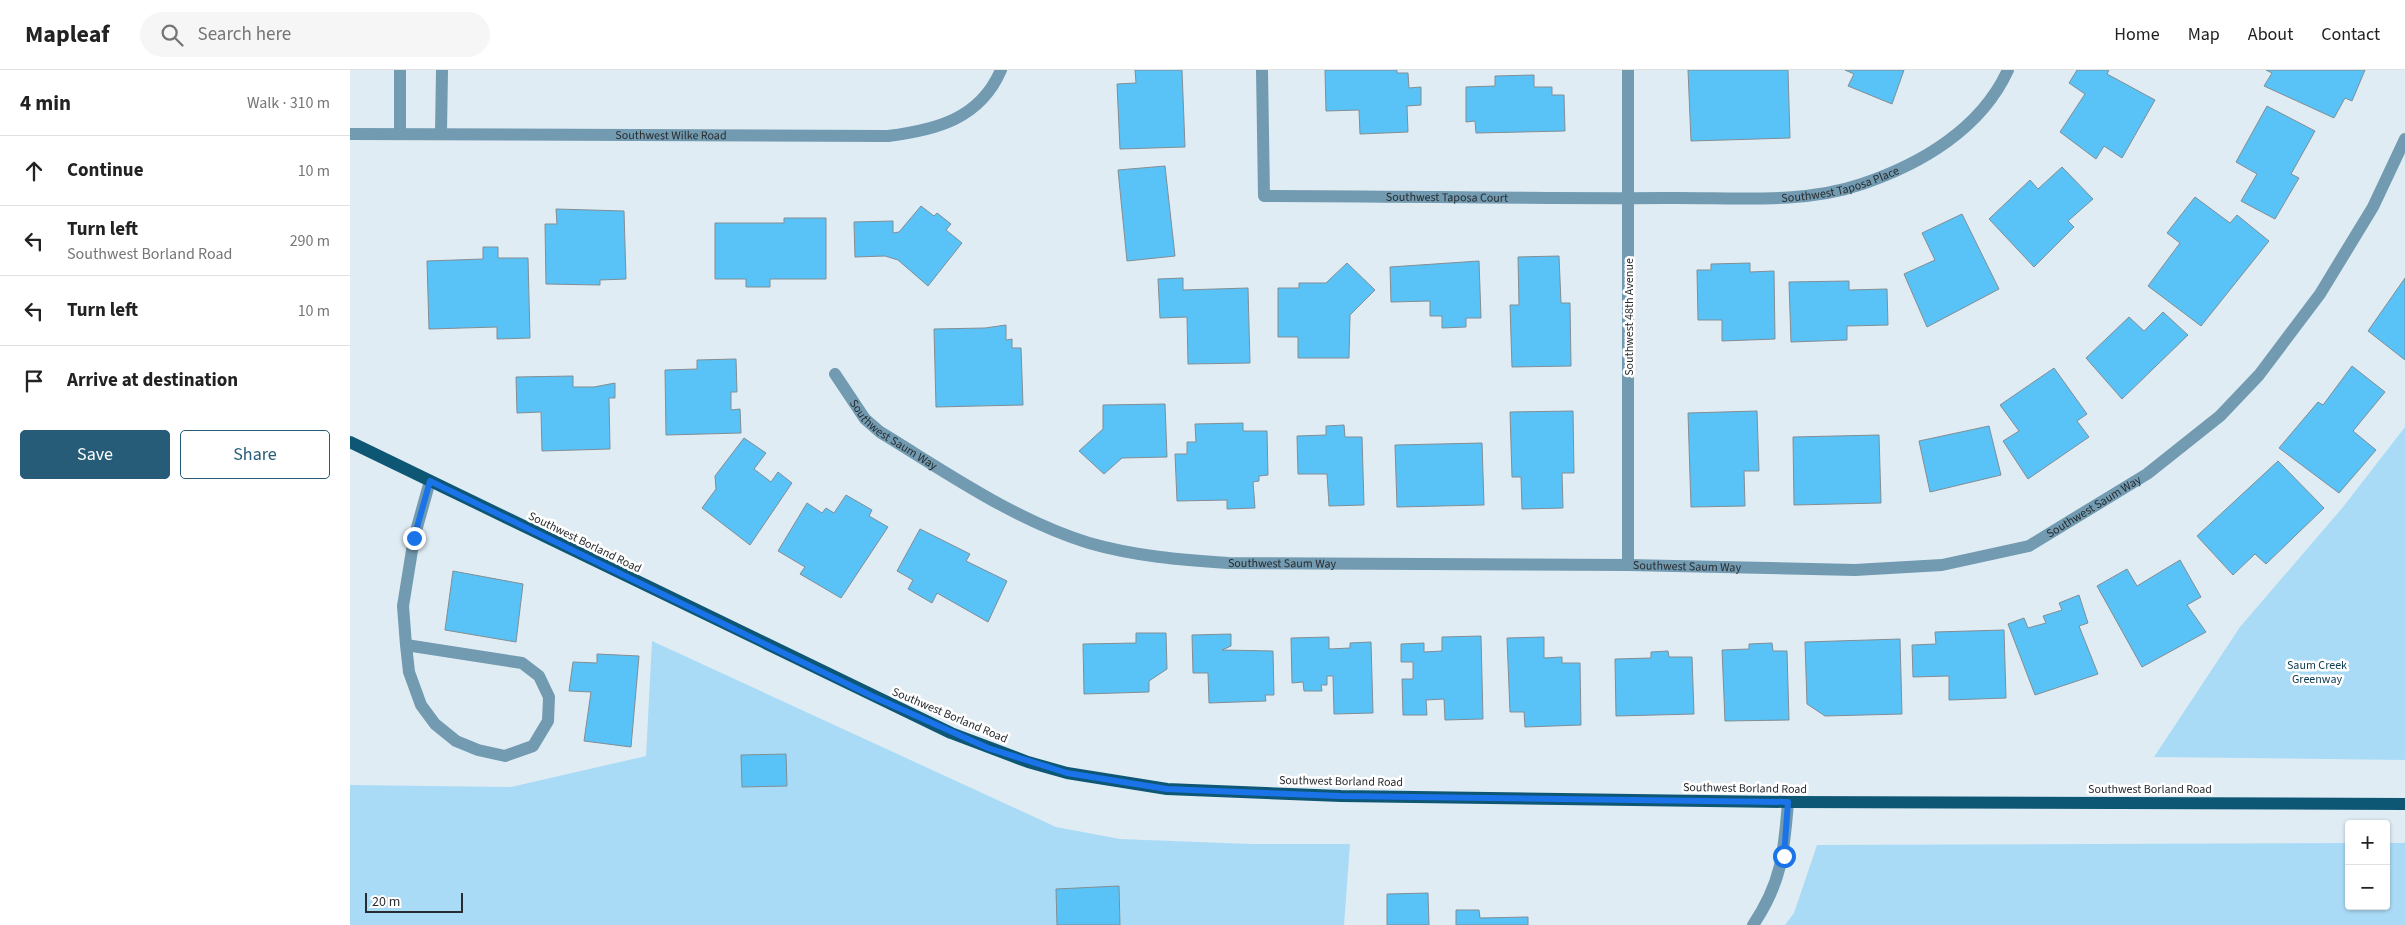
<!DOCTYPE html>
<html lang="en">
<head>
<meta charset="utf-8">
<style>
  :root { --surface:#fff; --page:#f6f6f6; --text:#222; --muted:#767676; --line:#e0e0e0; --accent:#265c77 }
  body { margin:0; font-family:"Source Sans 3",sans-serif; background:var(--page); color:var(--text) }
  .controls { position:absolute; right:15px; bottom:15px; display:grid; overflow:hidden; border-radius:5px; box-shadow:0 1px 4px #0004 }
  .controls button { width:45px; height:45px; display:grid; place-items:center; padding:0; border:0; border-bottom:1px solid var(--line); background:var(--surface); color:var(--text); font:25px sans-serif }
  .scale { position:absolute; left:15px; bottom:12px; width:98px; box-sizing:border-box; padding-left:5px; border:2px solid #282c2f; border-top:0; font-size:14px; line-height:18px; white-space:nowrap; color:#282c2f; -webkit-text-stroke:4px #fff; paint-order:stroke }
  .stop { position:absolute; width:15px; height:15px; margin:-11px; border:4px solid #1a73e8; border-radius:50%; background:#fff }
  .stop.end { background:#1a73e8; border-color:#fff; box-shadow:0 1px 5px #0008 }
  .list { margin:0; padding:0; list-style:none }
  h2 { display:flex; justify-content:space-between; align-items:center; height:65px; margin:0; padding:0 20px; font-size:21px }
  h2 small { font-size:16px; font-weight:400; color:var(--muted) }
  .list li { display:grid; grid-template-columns:32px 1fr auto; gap:15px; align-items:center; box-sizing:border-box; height:70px; padding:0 20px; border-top:1px solid var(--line) }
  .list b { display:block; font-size:19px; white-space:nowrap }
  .list p { margin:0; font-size:16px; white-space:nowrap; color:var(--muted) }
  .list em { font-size:16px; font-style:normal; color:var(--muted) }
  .actions { display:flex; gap:10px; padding:15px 20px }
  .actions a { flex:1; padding:11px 0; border:1px solid var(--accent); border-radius:5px; text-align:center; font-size:18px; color:var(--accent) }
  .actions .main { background:var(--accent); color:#fff }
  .icon { flex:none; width:28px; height:28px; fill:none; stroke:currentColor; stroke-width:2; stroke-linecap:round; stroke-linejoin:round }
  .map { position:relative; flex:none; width:2055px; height:855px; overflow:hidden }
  header { display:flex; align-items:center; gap:30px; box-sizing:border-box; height:70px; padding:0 25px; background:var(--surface); border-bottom:1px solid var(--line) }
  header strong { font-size:24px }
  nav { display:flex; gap:28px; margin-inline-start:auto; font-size:18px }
  .search { width:350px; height:45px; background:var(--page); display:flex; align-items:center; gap:12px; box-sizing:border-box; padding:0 18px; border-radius:28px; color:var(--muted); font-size:19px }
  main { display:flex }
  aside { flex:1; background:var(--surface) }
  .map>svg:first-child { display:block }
  .green { fill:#aadbf6 }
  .building { fill:#59c2f6; stroke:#828e94 }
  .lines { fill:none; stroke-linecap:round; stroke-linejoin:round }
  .minor { stroke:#729ab0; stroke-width:12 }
  .major { stroke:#0d5674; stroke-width:12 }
  .route { stroke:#1a73e8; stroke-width:6 }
  .labels { text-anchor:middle; stroke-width:5; stroke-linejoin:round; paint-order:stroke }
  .street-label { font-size:12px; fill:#282c2f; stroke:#fff }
  .park-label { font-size:12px; fill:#0d3b50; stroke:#fff }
</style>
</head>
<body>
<header>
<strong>Mapleaf</strong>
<div class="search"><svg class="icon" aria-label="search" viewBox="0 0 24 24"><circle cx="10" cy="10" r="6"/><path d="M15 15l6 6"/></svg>Search here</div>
<nav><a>Home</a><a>Map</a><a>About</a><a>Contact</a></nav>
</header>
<main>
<aside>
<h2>4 min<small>Walk · 310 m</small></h2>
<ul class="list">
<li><svg class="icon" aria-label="ahead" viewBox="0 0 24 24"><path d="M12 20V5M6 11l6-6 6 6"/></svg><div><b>Continue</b></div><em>10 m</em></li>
<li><svg class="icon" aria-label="left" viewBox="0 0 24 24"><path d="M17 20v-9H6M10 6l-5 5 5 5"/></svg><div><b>Turn left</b><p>Southwest Borland Road</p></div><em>290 m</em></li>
<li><svg class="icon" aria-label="left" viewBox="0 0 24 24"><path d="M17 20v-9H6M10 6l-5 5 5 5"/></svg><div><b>Turn left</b></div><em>10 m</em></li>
<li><svg class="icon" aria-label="arrive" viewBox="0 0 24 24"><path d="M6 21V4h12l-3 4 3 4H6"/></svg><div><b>Arrive at destination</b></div></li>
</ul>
<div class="actions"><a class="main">Save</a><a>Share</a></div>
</aside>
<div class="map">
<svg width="2055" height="855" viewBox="0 0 2055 855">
  <rect width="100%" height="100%" fill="#dfecf4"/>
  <!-- green -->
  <path class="green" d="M2055,357v333l-251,-3 86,-130 103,-120z
    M302,571l404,186 64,12 131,5h99l-6,81h-994v-140l161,2 135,-31z
    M1999,773v63h37v-63h19v82h-620l9,-12 23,-68z"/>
  <!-- building -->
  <path class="building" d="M785,0h47l3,77 -65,2 -3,-65 19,-1z
    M975,0h72v3h11l1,15 12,-1v18l-14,1 1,26 -48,2 -1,-24 -33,1z
    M1338,0h100l2,68 -99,3z
    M1495,0h59l-12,34 -44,-18 6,-12z
    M1727,0h32l-2,4 48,26 -33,58 -18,-12 -8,13 -36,-27 25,-38 -16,-11z
    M1916,0h99l-13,31 -7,-3 -11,20 -70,-32 8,-13z
    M1184,5v12h18v8h12l1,36 -89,2 -1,-12 -9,1v-35l29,-1v-10z
    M1917,36l48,25 -24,43 8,4 -24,41 -34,-18 16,-27 -21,-12z
    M815,96l10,90 -48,5 -9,-91z
    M1712,97l31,32 -25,22 6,6 -40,40 -45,-48 41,-39 8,9z
    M1845,127l35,26 7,-8 32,26 -68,85 -53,-40 32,-43 -13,-10z
    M571,136l13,10 3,-3 14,11 -5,6 16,13 -34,43 -30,-26 -13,-4 -30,1 -1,-35 39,-1v12l6,-1z
    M206,139l68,2 2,68 -26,1v5l-54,-1 -1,-60h12z
    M1612,144l37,75 -72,38 -23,-53 31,-14 -13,-27z
    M434,148h42v61h-56v8h-24v-8h-31v-56h69z
    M133,177h15v11h30l2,80 -33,1v-12l-68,2 -2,-68 56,-2z
    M1209,186l2,47h9l1,63 -59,1 -2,-62h9l-1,-48z
    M1129,191l2,57h-15v9l-24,1v-12h-12v-15l-39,1 -1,-35z
    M997,193l28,27 -25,25 -1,43h-51v-21h-20v-49h21v-5h27z
    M1400,193v9l24,-1 1,68 -53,2v-21h-24l-1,-50h14v-6z
    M833,208v12l65,-2 2,75 -62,1 -1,-47 -27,1 -2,-39z
    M2055,208v82l-37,-29z
    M1499,211v9l38,-1 1,36 -41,1v14l-56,2 -2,-60z
    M1813,242l25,23 -66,64 -36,-41 43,-41 15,14z
    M656,255v15l6,-1v9h9l2,57 -87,2 -2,-78 51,-1z
    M386,289l1,33h-6v18l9,-1 1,24 -75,2 -1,-65 32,-1v-9z
    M2002,296l33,26 -32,39 23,19 -37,43 -60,-45 39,-46 5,3z
    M1704,298l33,46 -10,7 12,16 -61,42 -25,-38 16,-10 -19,-26z
    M223,306v11h21l21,-4v15h-6l1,51 -68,2 -1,-39 -24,1 -1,-36z
    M815,334l2,53 -45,1 -18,16 -25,-23 24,-22v-24z
    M1223,341l1,62h-12l1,35 -41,1 -1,-32h-9l-2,-65z
    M1407,341l2,60h-15l1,35 -54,1 -3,-94z
    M893,353v8h24l1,44 -9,1v5l-6,1 2,26 -28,1v-9l-50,1 -2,-47h12v-12h9l-1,-18z
    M994,355l1,12h17l2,68 -35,1 -2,-32h-29l-1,-38 29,-1v-9z
    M1639,356l12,49 -71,17 -11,-51z
    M1529,365l2,68 -87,2 -1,-68z
    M394,368l22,15 -12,16 17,13 7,-10 14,11 -42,62 -48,-37 14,-19 -1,-13z
    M1132,373l2,62 -87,2 -2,-62z
    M1928,391l46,47 -58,56 -11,-10 -22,21 -36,-39z
    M496,425l26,15 -3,6 19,11 -47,71 -41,-24 5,-7 -27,-16 29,-48 15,10 4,-5 8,5z
    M570,459l50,25 -4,7 41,20 -19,41 -51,-29 -5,10 -24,-14 5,-9 -16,-9z
    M1830,490l21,37 -14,8 19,27 -64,35 -45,-81 30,-17 10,17z
    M103,501l70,13 -7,58 -71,-12z
    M1729,525l9,28 -9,3 19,48 -63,21 -27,-71 16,-6 4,10 18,-5 -3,-7 19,-6 -3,-7z
    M1654,560l2,68 -57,2v-24l-36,1 -1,-32 24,-1 -1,-12z
    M786,563h30l1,36 -18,12v11l-65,2 -1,-50 53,-1z
    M881,564v12l-9,4 51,1 1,44h-9l1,6 -57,2 -1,-30h-15l-1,-38z
    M1131,566l2,83 -38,1 -1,-21 -18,1 1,15h-24l-1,-36h11v-17h-12v-18l23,-1v9l18,-1v-14z
    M979,567v12l21,-1v-5l21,-1 2,71 -39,1 -1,-38h-6v9h-6l1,6h-18l-1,-9 -11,1 -1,-45z
    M1194,567v21l18,-1v6h18l1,62 -56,2 -1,-15h-14l-3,-74z
    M1550,569l2,75 -77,2 -18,-12 -2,-62z
    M1422,573l1,8h14l2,69 -64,1 -3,-71 27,-1v-5z
    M1318,581l1,6h23l2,57 -78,2 -1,-57 36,-1v-6z
    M247,584l42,2 -8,91 -47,-6 7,-49 -22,-1 4,-29 24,1z
    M436,684l1,32 -45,1 -1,-32z
    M769,816l1,39h-63l-1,-36z
    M1078,823l1,32h-42v-31z
    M1106,840h23l1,8 48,-1v8h-72z"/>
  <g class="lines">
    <!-- minor -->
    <g class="minor">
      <path id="s1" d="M912,0l2,126c134,0 267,3 401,2 64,-1 136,7 197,-14 59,-20 119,-55 146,-114"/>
      <path d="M50,62v-62"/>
      <path d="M91,63l1,-63"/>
      <path id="s2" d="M0,64l538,2c48,-6 92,-17 113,-66"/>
      <path id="s3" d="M485,304l30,45 15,13c66,40 134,88 209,111 45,13 92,17 139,20l400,2 227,5 87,-5 87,-19 118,-72 73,-58 39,-41 61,-81 53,-87 32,-68"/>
      <path d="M1278,495v-495"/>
      <path d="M56,575l116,18 17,13 10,21 -1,24 -15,25 -28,10 -27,-6 -22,-9 -21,-17 -14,-19 -12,-33 -3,-27 -3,-39 11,-68 16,-57"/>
      <path d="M1403,855c29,-43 31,-73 35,-123"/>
    </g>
    <!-- major -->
    <path class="major" d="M0,372l601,291 77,29 39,11 100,16 174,7 447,6 617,2"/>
  </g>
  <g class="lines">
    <!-- route -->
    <path class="route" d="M64,468l16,-57 442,215 116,52 79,25 100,16 72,3 102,4 447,6 -4,54"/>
  </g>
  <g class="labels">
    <!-- street labels -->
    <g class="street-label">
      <text dy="4" stroke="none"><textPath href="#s2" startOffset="321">Southwest Wilke Road</textPath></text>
      <text dy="4" stroke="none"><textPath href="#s1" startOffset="704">Southwest Taposa Place</textPath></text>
      <text dy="4" stroke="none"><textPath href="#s1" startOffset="309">Southwest Taposa Court</textPath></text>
      <text transform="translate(1279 247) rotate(-90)" y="4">Southwest 48th Avenue</text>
      <text dy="4" stroke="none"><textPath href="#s3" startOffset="86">Southwest Saum Way</textPath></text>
      <text dy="4" stroke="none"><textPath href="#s3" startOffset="1331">Southwest Saum Way</textPath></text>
      <text transform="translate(235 472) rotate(26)" y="4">Southwest Borland Road</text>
      <text dy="4" stroke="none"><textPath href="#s3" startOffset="506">Southwest Saum Way</textPath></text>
      <text dy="4" stroke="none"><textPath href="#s3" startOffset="911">Southwest Saum Way</textPath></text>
      <text transform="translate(600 645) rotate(23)" y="4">Southwest Borland Road</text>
      <text transform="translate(991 711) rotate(1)" y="4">Southwest Borland Road</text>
      <text transform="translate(1395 718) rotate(1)" y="4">Southwest Borland Road</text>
      <text x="1800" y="723">Southwest Borland Road</text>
    </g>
    <!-- park labels -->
    <g class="park-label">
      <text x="1967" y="599">Saum Creek<tspan x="1967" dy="14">Greenway</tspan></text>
    </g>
  </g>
</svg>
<div class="controls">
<button>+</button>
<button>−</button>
</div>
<div class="scale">20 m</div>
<div class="stop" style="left:1434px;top:786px"></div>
<div class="stop end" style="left:64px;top:468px"></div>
</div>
</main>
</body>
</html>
